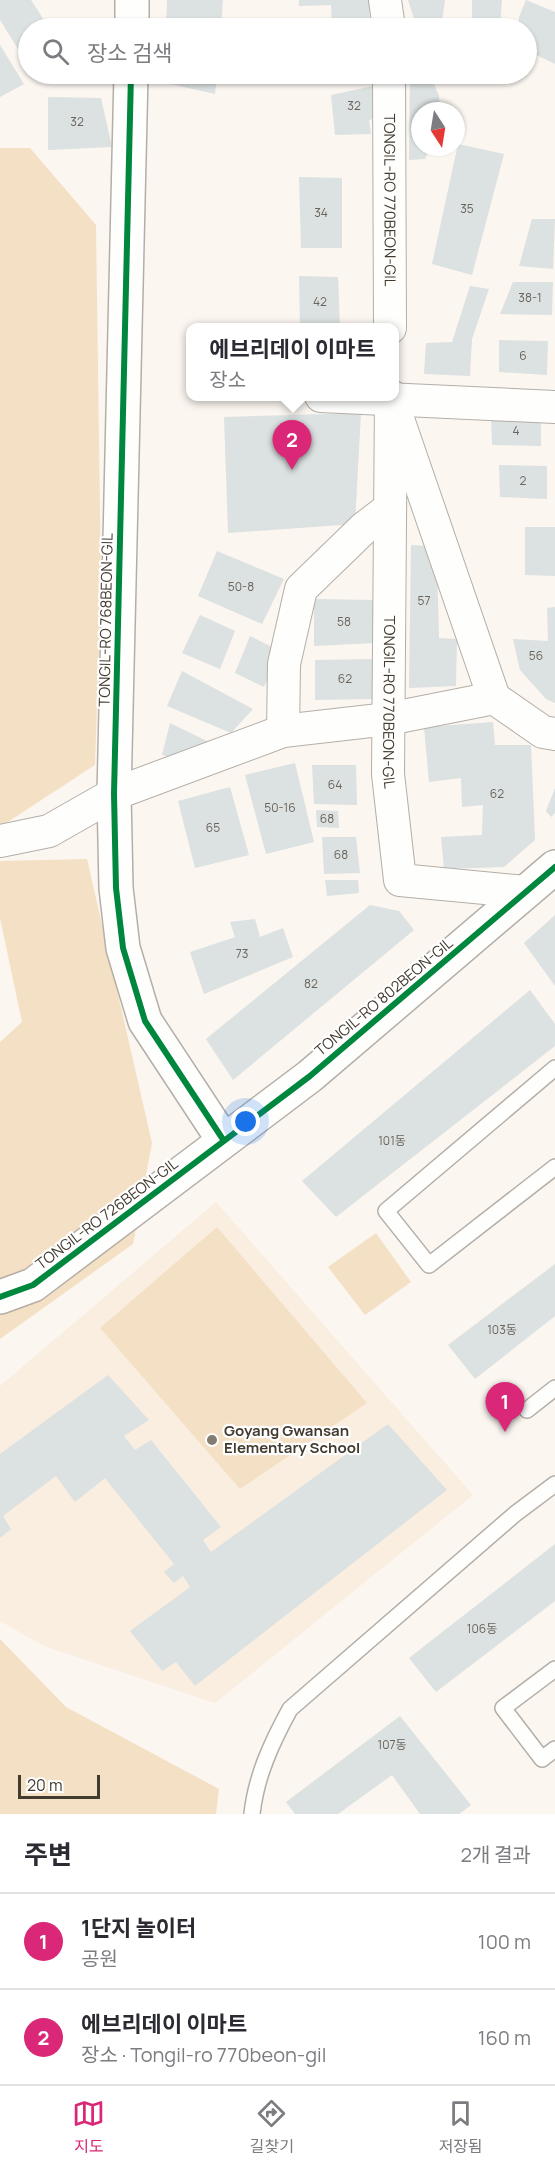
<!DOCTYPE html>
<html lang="ko">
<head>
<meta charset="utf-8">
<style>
  :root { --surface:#fff; --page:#f2f2f3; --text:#2b2b33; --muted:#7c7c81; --line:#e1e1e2; --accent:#db2777 }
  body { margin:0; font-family:Manrope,"Noto Sans KR",sans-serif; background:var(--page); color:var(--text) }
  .compass { position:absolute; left:411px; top:102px; width:54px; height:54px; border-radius:50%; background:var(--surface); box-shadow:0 2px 4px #0004; rotate:168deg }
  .scale { position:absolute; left:18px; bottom:15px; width:82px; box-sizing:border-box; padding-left:6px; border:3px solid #433b30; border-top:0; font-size:16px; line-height:21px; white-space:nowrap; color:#433b30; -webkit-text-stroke:4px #fff; paint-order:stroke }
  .you { position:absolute; left:246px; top:1122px; width:21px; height:21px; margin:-15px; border:4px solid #fff; border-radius:50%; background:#1a73e8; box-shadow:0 0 0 9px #1a73e833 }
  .badge { display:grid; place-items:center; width:39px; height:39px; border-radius:50%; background:var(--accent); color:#fff; font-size:20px; font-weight:700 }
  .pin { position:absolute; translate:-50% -50px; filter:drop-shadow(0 2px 3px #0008) }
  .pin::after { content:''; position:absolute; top:32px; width:21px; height:18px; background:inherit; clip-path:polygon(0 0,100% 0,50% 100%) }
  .popup { position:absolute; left:186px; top:323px; width:213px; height:78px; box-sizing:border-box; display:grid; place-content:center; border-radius:12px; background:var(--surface); filter:drop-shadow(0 2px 4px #0005); font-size:20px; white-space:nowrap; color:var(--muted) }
  .popup b { font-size:22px; color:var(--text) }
  .popup::after { content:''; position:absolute; left:50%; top:100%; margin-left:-12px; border:12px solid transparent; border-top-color:var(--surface) }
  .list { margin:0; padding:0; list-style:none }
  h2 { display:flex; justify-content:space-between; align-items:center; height:78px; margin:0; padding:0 24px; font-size:26px }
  h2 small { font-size:20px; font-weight:400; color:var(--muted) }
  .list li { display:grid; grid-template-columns:39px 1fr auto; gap:18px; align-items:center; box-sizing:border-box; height:96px; padding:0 24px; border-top:2px solid var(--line) }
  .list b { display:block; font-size:22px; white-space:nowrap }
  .list p { margin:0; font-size:20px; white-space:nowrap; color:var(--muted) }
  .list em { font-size:20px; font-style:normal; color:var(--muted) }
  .icon { flex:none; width:33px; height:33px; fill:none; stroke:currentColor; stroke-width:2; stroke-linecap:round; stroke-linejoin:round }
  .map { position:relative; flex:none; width:555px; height:1814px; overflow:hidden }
  .search { position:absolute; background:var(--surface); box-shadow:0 2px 4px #0004; left:18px; right:18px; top:18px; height:66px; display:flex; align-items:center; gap:15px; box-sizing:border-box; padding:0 21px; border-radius:33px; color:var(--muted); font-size:22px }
  .sheet { height:270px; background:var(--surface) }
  nav { display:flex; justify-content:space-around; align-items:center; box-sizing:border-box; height:84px; border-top:2px solid var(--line); background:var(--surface); font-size:16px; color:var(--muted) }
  nav a { display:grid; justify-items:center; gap:3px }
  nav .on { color:var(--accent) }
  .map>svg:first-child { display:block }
  .built { fill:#f9eee0 }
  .green { fill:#f4e0c5 }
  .building { fill:#dce1e1 }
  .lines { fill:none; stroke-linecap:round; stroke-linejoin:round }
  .service-casing { stroke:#b4aea7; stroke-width:18 }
  .minor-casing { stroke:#b4aea7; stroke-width:34 }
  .tertiary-casing { stroke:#b4aea7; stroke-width:36 }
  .service { stroke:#fefefd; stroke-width:15 }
  .minor { stroke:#fefefd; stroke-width:32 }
  .tertiary { stroke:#fefefd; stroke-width:33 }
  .cycleway-casing { stroke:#fff; stroke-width:10 }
  .cycleway { stroke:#00873e; stroke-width:6 }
  .poi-dot { fill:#837c73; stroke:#fff; stroke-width:2 }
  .labels { text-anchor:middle; stroke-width:4.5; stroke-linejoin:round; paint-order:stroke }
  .number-label { font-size:12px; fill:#69645c }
  .street-label { font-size:15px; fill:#433b30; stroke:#fff }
  .poi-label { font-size:15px; font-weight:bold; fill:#433b30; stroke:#fff; text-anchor:start }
</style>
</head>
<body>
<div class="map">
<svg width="555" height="1814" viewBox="0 0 555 1814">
  <rect width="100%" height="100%" fill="#fbf6f0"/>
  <!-- built -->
  <path class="built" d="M216,1202l257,293 -258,208 -171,-57 -44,-25v-235z"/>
  <!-- green -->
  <path class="green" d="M0,148h30l66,77 5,361 -6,179 -95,62z
    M87,859l65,284 -19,101 -133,95v-297l22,-20 -22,-104v-57z
    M217,1227l150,176 -127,86 -140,-161z
    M376,1233l35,49 -46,33 -37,-48z
    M0,1639l66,68 153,82 -3,25h-216z"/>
  <!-- building -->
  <path class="building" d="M0,0h31l18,28h-21v37l-28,-45z
    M167,0h56l-2,28h-55z
    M299,0h70l1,28h-38l-1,-23 -32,1z
    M408,0h37l-4,28h-24z
    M472,0h30l-2,28h-28z
    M526,0l29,12v52l-29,-14v-22h-7v-11z
    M0,45l24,39 -24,13z
    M166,74h51l-2,20 -49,-11z
    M410,74h20l9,22 1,15h-20v36h11l-6,12 -16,1z
    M373,86l5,32 -9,2 2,14 -36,1 -4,-40z
    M48,97l53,1 11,49 -64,3z
    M458,144l46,10 -32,121 -40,-11z
    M299,177l43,1v70h-41z
    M532,219h23l-2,50 -34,-3z
    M299,276l39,1 2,51h-40z
    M513,282h40l-1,33 -52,-1z
    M470,286l19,3 -17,50 -2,37 -46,-2 2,-31 26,-1z
    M499,340l49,1 -1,34 -48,-3z
    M361,413l-6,111 -127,9 -4,-116z
    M491,415l50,2v29l-49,-1z
    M499,465l48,1v33l-47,-2z
    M525,527h30v49l-30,-1z
    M411,545l18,1v18h8l2,74 18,1 -1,47 -47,2z
    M217,551l67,28 -22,45 -64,-28z
    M314,599l61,1 -1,43 -60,3z
    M555,607v96l-9,-4 -26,-29 -7,-31 35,2 -1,-33z
    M200,615l35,16 -15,38 -38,-16z
    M250,636l30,15 -16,36 -29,-14z
    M375,659v40l-60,1v-40z
    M182,671l71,38 -22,24 -64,-27z
    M493,722l2,23h36l4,95 -31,27 -60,2 -3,-32 41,-2 1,-30 -21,2 -1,-29 -32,4 -5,-55z
    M170,723l39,19 -25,18 -22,-5z
    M295,763l19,79 -48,12 -21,-79z
    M312,765h44l1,40 -43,-1z
    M230,787l19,68 -54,13 -17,-67z
    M555,788v25l-4,4 -5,-6z
    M316,810l22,1 1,17 -22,-1z
    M322,837h34l4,36 -36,1z
    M325,880h33l1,13 -32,3z
    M370,905l29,6 15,19 -181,150 -27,-41z
    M555,915v71l-31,-43z
    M255,919l5,18 23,-9 10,29 -89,37 -14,-42 45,-15 -5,-15z
    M530,990l25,34v22l-219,171 -34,-36z
    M555,1264v52l-80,63 -27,-34z
    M108,1375l41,45 -25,16 11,14 16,-10 70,87 -18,13 8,12 177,-128 59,66 -252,196 -19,-24 -14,9 -32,-40 60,-44 -7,-11 -9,7 -10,-11 10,-8 -69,-86 -30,24 -19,-26 -53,40 8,13 -11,9v-84z
    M555,1544v57l-119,91 -27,-34z
    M400,1716l71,89 -12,9h-39l-28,-39 -54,39h-43l-9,-12z"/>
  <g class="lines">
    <!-- service casing -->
    <g class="service-casing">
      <path id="service" d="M555,1068l-169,143 43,54 126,-98
        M527,1410l28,-22
        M555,1669l-52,39 39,51 13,-10
        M252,1814c4,-38 20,-72 38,-105l225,-195 40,-30"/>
    </g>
    <!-- minor casing -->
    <g class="minor-casing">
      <g id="minor">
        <path d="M385,0l4,28"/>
        <path id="s1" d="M389,74l1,254"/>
        <path d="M321,396l234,11"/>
        <path id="s2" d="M391,396l-3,378 12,106 126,12"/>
        <path d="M399,422l95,276 49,34 12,2"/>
        <path d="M283,731l1,-67 17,-75 63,-61 26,-20"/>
        <path d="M0,841l49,-10 65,-37 169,-63 105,-12 106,-21"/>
      </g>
    </g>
    <!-- tertiary casing -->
    <g class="tertiary-casing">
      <path id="tertiary" d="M132,28v-28
        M131,74l-17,720 2,94 7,60 22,73 79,120
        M0,1297l33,-12 277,-209 245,-209"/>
    </g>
    <!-- service -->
    <use href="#service" class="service"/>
    <!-- minor -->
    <use href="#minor" class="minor"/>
    <!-- tertiary -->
    <use href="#tertiary" class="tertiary"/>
    <!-- cycleway casing -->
    <g class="cycleway-casing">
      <path id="cycleway" d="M131,74l-17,720 2,94 7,60 22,73 79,120
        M0,1297l33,-12 277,-209 245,-209"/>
    </g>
    <!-- cycleway -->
    <use href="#cycleway" class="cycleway"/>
  </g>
  <!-- markers -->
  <circle class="poi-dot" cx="212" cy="1440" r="6"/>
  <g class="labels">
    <!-- number labels -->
    <g class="number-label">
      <text x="354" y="110">32</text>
      <text x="77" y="126">32</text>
      <text x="467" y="213">35</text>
      <text x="321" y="217">34</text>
      <text x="530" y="302">38-1</text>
      <text x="320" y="306">42</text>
      <text x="523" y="360">6</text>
      <text x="516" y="435">4</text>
      <text x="523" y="485">2</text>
      <text x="241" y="591">50-8</text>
      <text x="424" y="605">57</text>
      <text x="344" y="626">58</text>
      <text x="536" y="660">56</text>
      <text x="345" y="683">62</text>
      <text x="335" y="789">64</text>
      <text x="497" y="798">62</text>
      <text x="280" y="812">50-16</text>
      <text x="327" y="823">68</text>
      <text x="213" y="832">65</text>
      <text x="341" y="859">68</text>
      <text x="242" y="958">73</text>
      <text x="311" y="988">82</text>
      <text x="392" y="1145">101동</text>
      <text x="502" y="1334">103동</text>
      <text x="482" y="1633">106동</text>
      <text x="392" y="1749">107동</text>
    </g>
    <!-- street labels -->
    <g class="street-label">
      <text dy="5" stroke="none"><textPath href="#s1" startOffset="126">TONGIL-RO 770BEON-GIL</textPath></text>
      <text transform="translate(106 620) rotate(-89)" y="5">TONGIL-RO 768BEON-GIL</text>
      <text dy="5" stroke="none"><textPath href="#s2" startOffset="306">TONGIL-RO 770BEON-GIL</textPath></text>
      <text transform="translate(384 997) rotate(-40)" y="5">TONGIL-RO 802BEON-GIL</text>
      <text transform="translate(107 1214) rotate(-37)" y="5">TONGIL-RO 726BEON-GIL</text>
    </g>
    <!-- poi labels -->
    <g class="poi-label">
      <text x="224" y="1436">Goyang Gwansan<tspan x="224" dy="17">Elementary School</tspan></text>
    </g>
  </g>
</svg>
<svg class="compass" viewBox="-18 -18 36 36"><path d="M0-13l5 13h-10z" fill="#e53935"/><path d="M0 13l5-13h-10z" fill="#7c7c81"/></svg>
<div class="scale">20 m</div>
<div class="you"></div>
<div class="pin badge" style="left:505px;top:1432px">1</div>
<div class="pin badge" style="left:292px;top:470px">2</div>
<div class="popup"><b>에브리데이 이마트</b>장소</div>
<div class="search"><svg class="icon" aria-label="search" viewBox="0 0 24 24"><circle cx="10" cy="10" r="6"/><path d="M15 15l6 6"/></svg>장소 검색</div>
</div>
<section class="sheet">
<h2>주변<small>2개 결과</small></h2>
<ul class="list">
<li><span class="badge">1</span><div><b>1단지 놀이터</b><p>공원</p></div><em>100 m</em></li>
<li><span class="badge">2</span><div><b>에브리데이 이마트</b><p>장소 · Tongil-ro 770beon-gil</p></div><em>160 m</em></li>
</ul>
</section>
<nav>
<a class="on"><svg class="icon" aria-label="map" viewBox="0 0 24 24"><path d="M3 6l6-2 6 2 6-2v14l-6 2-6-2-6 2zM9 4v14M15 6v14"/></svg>지도</a>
<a><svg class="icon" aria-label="directions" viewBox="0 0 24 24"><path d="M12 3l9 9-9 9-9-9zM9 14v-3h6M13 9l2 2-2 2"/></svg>길찾기</a>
<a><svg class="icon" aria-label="saved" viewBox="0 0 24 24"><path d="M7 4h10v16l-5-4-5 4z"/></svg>저장됨</a>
</nav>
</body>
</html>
